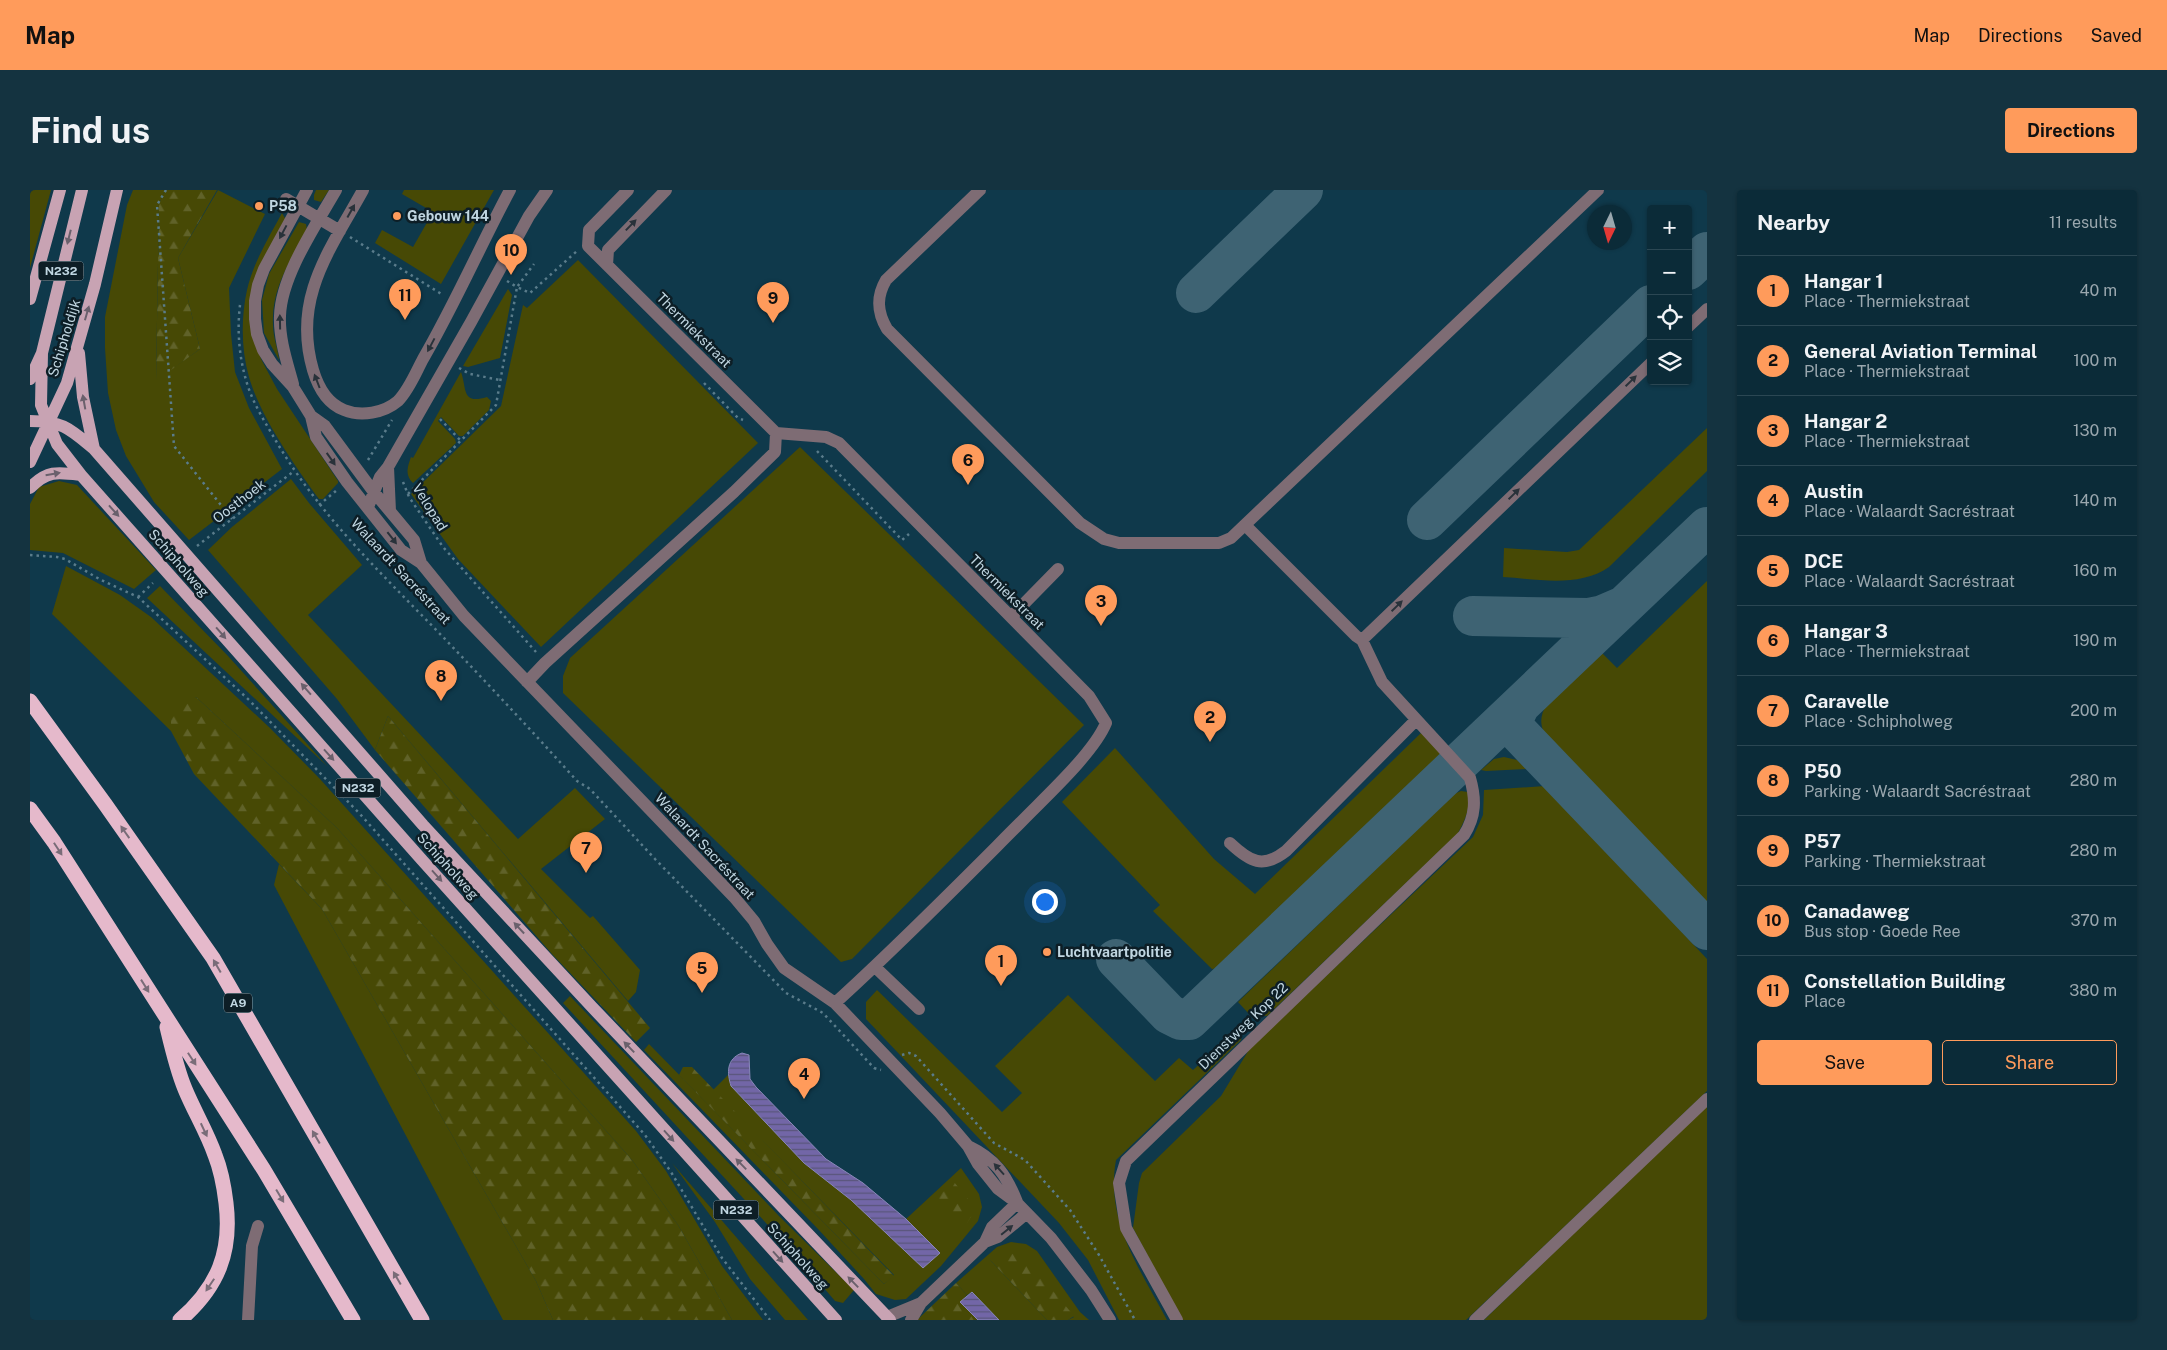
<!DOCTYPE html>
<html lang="en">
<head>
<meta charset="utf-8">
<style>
  :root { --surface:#0b2b38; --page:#143340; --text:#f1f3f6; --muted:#9aa7ae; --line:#2b4753; --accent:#ff9b5b }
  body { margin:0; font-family:"Public Sans",sans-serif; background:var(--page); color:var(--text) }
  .controls { position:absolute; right:15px; top:15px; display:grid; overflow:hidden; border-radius:5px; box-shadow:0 1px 4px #0004 }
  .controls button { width:45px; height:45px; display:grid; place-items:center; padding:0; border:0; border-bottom:1px solid var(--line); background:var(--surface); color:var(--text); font:25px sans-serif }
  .compass { position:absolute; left:1557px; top:15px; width:45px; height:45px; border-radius:50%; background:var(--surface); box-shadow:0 1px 4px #0004; rotate:185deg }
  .you { position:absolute; left:1014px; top:711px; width:18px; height:18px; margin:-12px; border:4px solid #fff; border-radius:50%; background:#1a73e8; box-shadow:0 0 0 8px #1a73e833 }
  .badge { display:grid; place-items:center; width:32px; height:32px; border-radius:50%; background:var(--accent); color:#111; font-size:16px; font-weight:700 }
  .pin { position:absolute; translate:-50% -41px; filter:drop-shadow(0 1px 2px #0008) }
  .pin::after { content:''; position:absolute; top:26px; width:18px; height:15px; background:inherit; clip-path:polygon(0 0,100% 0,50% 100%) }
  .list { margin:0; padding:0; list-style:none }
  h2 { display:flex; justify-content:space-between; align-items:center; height:65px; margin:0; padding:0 20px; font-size:21px }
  h2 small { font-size:16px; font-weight:400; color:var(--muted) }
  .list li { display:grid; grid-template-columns:32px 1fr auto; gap:15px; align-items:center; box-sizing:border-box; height:70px; padding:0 20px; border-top:1px solid var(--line) }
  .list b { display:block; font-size:19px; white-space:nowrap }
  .list p { margin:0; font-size:16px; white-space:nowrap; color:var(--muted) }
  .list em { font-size:16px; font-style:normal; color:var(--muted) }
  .actions { display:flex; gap:10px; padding:15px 20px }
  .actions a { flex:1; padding:11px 0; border:1px solid var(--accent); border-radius:5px; text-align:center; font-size:18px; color:var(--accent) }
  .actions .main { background:var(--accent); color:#111 }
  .icon { flex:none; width:28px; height:28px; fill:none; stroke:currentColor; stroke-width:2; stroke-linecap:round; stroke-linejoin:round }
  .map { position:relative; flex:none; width:1677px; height:1130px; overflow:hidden; border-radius:5px }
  header { display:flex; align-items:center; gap:30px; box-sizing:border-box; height:70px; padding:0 25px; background:var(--accent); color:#111 }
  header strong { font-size:24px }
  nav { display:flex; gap:28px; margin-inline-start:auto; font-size:18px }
  .intro { display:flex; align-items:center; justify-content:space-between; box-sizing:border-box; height:120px; padding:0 30px }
  h1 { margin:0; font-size:35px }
  .button { padding:12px 22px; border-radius:5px; background:var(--accent); color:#111; font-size:18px; font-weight:700 }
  main { display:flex; gap:30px; padding:0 30px }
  aside { flex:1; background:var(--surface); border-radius:5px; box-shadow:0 1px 4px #0004 }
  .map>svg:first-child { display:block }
  .green { fill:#474905 }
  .forest { fill:url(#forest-firs) }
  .water { fill:url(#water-rules); stroke:#8988b8 }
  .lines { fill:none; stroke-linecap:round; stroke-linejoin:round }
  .taxiway { stroke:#3e6373; stroke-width:40 }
  .path { stroke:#5a7c8b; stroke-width:2.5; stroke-dasharray:2.5 4; stroke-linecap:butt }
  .minor { stroke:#7e6c74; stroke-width:12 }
  .major { stroke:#c8a3b3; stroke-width:12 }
  .highway { stroke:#e5b9cb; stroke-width:15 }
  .oneway { fill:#29323a }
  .oneway2 { fill:#6a606c }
  .oneway3 { fill:#796c78 }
  .poi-dot { fill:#ff9b5b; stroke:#0d1e26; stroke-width:2 }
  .labels { text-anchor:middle; stroke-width:5; stroke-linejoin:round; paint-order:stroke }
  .shield { fill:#0d1e26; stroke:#8a9fa9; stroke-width:1 }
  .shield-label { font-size:12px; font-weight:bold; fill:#c0d6e1 }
  .poi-label { font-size:14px; font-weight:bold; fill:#c0d6e1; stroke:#0d1e26; text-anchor:start }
  .street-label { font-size:14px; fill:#c0d6e1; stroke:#0d1e26 }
</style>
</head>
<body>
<header>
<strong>Map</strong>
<nav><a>Map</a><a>Directions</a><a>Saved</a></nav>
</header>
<div class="intro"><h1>Find us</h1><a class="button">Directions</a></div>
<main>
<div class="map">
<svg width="1677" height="1130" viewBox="0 0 1677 1130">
  <defs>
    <pattern id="forest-firs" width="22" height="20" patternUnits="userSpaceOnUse" patternTransform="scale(1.25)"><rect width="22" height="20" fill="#474905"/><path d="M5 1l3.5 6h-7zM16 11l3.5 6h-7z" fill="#606229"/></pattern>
    <pattern id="water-rules" width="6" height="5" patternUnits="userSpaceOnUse" patternTransform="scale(1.25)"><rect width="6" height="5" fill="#7266a7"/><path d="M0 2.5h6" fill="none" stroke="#59557a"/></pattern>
  </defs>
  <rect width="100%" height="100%" fill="#0f394b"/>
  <!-- green -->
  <path class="green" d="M0,0h21l-21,78z
    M103,0h32l-6,14 -3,176 44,-31 -22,-91 40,-68 47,24 -36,74 2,46 4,38 14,36 33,61 -93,71 -35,-38 -28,-46 -10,-26 -8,-37 -3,-45v-31l22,-112z
    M286,0h13l-8,12 -7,-2v-5z
    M374,0h90l-53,94 -66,-41 7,-13 31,17 20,-35 -31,-18z
    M252,23l4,7 -35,104 10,35 16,30 61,92v2l-15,16h-4c-24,-33 -59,-83 -70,-122 -8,-28 -8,-60 -2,-87 6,-27 22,-53 35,-77z
    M269,32l7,2 1,6c-17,31 -36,59 -34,95 0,12 5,24 6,35l-15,-27 -2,-33 7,-26z
    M548,70l180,183 -217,204 -83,-88 -47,-65 90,-88 22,-101 4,3z
    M478,99l4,6 -12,63 -32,9 -5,-1z
    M431,182c6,16 0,33 26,25l4,4 -2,9 -26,26h-4l-18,-19 -3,4 17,18 1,4 -43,40c-8,-8 -6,-15 -2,-26l2,1z
    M1677,238v43l-98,96c-30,21 -72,12 -106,10l1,-29 63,4 12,-2z
    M770,257l284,278 -232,234 -11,3 -278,-269v-17l7,-18z
    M261,289l18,24 53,62 -54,50 210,224 57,-51 30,31 -64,50 49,49 3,-2 47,54 -4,22 -8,9 -240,-285 -13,34 -38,-51 -129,-149 24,-23z
    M29,291l18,4 79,85 -22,19 -71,-36 -33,-3v-46l9,-17z
    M36,376l54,29 31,22 119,111 50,51 316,352 30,40 56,95 41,54h-31l-54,-95 -46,-65 -295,-332 -141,-131 -25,23v11l-119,-117z
    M1677,391v322l-157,-161c-10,-13 -12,-24 -3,-38l54,-52 16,16z
    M130,396l68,70 99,110 -180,-168z
    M1392,542l21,21 -225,215 -6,1 -59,-58 7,-6 -98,-103 53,-54 99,111 41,35z
    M1474,567l13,3 10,9 -41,2 -5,-1 13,-11z
    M1515,596l162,173v132l-241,229h-284l-49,-92 6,-45 3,-10 79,-77 29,-48 223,-211 10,-22 1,-25z
    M1431,601l7,1c3,16 -3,28 -10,41l-191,183 -17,-1 -12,-13 216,-208z
    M249,674l43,45 214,372 17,39h-50l-229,-435z
    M847,800l125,122 20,-19 -27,-27 73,-71 87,86 24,-23 14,12 50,-45 -2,15 -125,120c-11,61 24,109 51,160h-48l-31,-60 -29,-37 -193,-204v-17z
    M540,806l209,220 75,74 -11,13 -8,-2 -33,-39 -239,-259z
    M619,854l235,240 10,-9 -181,-185 15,-15 3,11 73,77 47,37 89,53 -34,-34 55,-51 18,26 3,13 -4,14 -37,45 -35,33 -11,1 -19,-6 -12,-15 -46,-50 -174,-179z
    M1677,915v215h-223z
    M642,973l136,157h-23l-35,-41 -35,-57z
    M981,1052l15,2 11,7 43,61 9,8h-21l6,-3 -84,-57 57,60h-48l-27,-28 -5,3 -11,-12 41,-36z"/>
  <!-- forest -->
  <path class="forest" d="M135,0h52l-39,68 22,91 -44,32 3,-177z
    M166,507l141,131 295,332 46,65 54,95h-179l-17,-39 -214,-372 -128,-135 -23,-43v-11l9,-15z
    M358,526l262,312 -14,14 -84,-88 -177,-204z
    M653,877h9l202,209 -10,8 -205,-209z
    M924,992l22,27 -11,17 -29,-28z
    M973,1061l22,6 49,59 -6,4h-21l-57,-60z
    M926,1093l11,12 -6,7 17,18h-61z"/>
  <!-- water -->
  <path class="water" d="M712,863l7,2 1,24 6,8 70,72 37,24 43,36 34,34 -17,15 -72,-68 -47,-37 -73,-77c-4,-13 -5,-27 11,-33z
    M942,1102l27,28h-21l-18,-18z"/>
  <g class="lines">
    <!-- taxiway -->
    <path class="taxiway" d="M1658,80l19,-18
      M1166,103l107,-103
      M1397,330l224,-215
      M1443,426l115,2 15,-3 21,-9
      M1489,517l-5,10 2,13 191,200
      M1086,769l53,55 12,6h8l518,-493"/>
    <!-- path -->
    <path class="path" d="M136,0l-9,15 17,241 58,73
      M320,47l93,58
      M477,91l10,6 17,-23
      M210,115c-3,25 -1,51 6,75 6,22 19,42 30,61 44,75 107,134 167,196 45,47 90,95 134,144l13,8 65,70 131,134 37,20 51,55 7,2
      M429,178l11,6 30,6
      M674,193l34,35 5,2
      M410,229l21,22
      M787,261l85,89 7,-6
      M338,270l24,-40
      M373,292l6,15 34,50 93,105
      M378,304l88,-89 21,-118 13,6 47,-42
      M289,315l18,-15
      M167,356l97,-75
      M0,365l27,2 8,2 36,21 37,17 111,103 111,114 285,321 26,37 51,86 48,62
      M108,407l15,-14
      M872,865l7,-2 7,3 78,87 31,17 45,50 29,45 36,65"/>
    <!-- minor -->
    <path class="minor" d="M277,0l-43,79 -6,16 -3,16v18l2,15 6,16 9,14 21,23 18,29 5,21 31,45 54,68 20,13 43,53 270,281 20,24 13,23 17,24 51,35 105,110 28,33 10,18 20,25 19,14 34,35 40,52 19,30
      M333,0c-33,60 -71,108 -50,180 5,17 13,33 31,40 17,7 40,3 54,-9 11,-11 18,-29 25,-42 32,-55 57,-113 87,-169
      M598,0l-39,40 -1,16 188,187 50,4 13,6 250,253 17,27c-13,31 -62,75 -86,100 -61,61 -121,122 -185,180
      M950,0l-94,90c-10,17 -9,32 1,49l193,194 24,16 15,4h100l12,-5 367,-348
      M256,9l54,32
      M577,75l1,-15 58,-60
      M1658,137l19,-18
      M263,194c-6,-22 -14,-45 -13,-68 1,-40 36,-91 56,-126
      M281,226l14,10 48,65 41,49 7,23
      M358,277l2,44
      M338,317l12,-30 8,-10 83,-145 58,-106 18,-26
      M981,427l47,-48
      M1332,450l289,-277
      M497,492l18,-19 189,-171 41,-40 1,-19
      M1200,653c20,19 33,26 56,8l130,-131
      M845,777l44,42
      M938,956c27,13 38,28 49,56
      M955,1052l13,-5 29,-24
      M857,1127l34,-14
      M218,1130l4,-74 6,-20
      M881,1130l10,-17 64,-61 7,-15 25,-24
      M1147,1130l-51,-92 -7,-45 7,-22 338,-326c12,-19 12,-36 6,-57l-88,-96 -20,-42 -6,-4 -110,-110
      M1445,1130l232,-221"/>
    <!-- major -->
    <path class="major" d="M0,109l30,-109
      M12,163l-1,52 16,39 24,31 341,385 414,460
      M49,163l4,44 11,52
      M0,189l12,-26 40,-163
      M0,231c33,0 40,8 64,28l329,376 169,182 298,313
      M0,272l37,-79 28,-99 22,-94
      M0,298c17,-18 28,-16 51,-13"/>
    <!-- highway -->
    <path class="highway" d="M0,511l75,103 108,154 209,362
      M0,619l24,33 210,328 89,150
      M137,837c5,21 10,43 18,62 9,22 22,43 30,66 6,15 9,31 11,48 6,49 -8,84 -46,117"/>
  </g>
  <!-- one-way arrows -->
  <defs><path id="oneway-solid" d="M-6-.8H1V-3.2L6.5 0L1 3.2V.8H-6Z" transform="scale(1.25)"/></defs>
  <g class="oneway">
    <use href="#oneway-solid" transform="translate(321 21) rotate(-61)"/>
    <use href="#oneway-solid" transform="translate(601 35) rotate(-46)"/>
    <use href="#oneway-solid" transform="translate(253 42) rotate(118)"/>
    <use href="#oneway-solid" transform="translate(250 132) rotate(-91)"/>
    <use href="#oneway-solid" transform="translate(401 155) rotate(118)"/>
    <use href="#oneway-solid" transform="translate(287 191) rotate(-111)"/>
    <use href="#oneway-solid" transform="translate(1601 191) rotate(-44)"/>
    <use href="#oneway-solid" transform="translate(301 269) rotate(55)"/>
    <use href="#oneway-solid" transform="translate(1484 304) rotate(-44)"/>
    <use href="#oneway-solid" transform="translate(362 348) rotate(52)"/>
    <use href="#oneway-solid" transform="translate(1367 416) rotate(-44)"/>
    <use href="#oneway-solid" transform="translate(969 979) rotate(-132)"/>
    <use href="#oneway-solid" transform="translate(977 1040) rotate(-39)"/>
  </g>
  <g class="oneway2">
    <use href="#oneway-solid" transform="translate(39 47) rotate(104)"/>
    <use href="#oneway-solid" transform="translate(57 123) rotate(-74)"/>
    <use href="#oneway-solid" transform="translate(54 212) rotate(-100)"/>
    <use href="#oneway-solid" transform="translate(23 284) rotate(-10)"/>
    <use href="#oneway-solid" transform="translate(84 321) rotate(48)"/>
    <use href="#oneway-solid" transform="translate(191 443) rotate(49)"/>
    <use href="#oneway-solid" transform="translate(276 499) rotate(-131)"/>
    <use href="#oneway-solid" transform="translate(299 565) rotate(48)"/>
    <use href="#oneway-solid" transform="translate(407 686) rotate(48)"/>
    <use href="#oneway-solid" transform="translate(489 738) rotate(-133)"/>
    <use href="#oneway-solid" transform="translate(599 857) rotate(-134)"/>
    <use href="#oneway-solid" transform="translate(639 946) rotate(48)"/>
    <use href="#oneway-solid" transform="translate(711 974) rotate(-134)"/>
    <use href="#oneway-solid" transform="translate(748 1067) rotate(48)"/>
    <use href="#oneway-solid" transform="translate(823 1092) rotate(-134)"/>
  </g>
  <g class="oneway3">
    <use href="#oneway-solid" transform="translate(95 642) rotate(-125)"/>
    <use href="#oneway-solid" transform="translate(28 659) rotate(57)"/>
    <use href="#oneway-solid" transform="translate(187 776) rotate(-120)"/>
    <use href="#oneway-solid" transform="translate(115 796) rotate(58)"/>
    <use href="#oneway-solid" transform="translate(162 869) rotate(57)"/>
    <use href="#oneway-solid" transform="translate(174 940) rotate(65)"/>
    <use href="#oneway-solid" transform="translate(286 947) rotate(-120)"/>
    <use href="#oneway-solid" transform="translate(250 1006) rotate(59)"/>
    <use href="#oneway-solid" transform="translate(367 1088) rotate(-120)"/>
    <use href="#oneway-solid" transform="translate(180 1095) rotate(124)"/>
  </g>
  <!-- markers -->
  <g class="poi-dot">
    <circle cx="229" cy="16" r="5"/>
    <circle cx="367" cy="26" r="5"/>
    <circle cx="1017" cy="762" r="5"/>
  </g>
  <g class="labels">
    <!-- shield labels -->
    <g class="shield">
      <rect x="8.5" y="71.5" width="45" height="19" rx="4"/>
      <rect x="305.5" y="588.5" width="45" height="19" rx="4"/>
      <rect x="194" y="803.5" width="28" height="19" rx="4"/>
      <rect x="683.5" y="1010.5" width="45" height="19" rx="4"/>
    </g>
    <g class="shield-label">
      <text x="31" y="85">N232</text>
      <text x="328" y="602">N232</text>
      <text x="208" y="817">A9</text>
      <text x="706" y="1024">N232</text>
    </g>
    <!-- poi labels -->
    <g class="poi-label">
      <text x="239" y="21">P58</text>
      <text x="377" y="31">Gebouw 144</text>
      <text x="1027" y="767">Luchtvaartpolitie</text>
    </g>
    <!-- street labels -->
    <g class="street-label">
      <text transform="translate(664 140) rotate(45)" y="5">Thermiekstraat</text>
      <text transform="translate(34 148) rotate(-73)" y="5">Schipholdijk</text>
      <text transform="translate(209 311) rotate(-38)" y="5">Oosthoek</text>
      <text transform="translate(400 317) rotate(58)" y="5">Velopad</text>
      <text transform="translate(149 373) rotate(49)" y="5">Schipholweg</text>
      <text transform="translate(371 381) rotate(47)" y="5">Walaardt Sacréstraat</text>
      <text transform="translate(977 402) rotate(45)" y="5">Thermiekstraat</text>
      <text transform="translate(675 656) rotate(47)" y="5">Walaardt Sacréstraat</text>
      <text transform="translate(418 676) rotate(48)" y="5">Schipholweg</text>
      <text transform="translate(1213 836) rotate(-44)" y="5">Dienstweg Kop 22</text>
      <text transform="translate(768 1066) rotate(48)" y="5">Schipholweg</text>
    </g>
  </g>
</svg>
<div class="controls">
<button>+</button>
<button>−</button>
<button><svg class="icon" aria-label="locate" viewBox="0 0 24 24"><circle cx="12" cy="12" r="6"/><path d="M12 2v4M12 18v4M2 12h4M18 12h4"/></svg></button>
<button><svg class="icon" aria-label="layers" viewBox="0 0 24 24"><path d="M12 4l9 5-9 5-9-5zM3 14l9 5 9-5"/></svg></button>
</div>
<svg class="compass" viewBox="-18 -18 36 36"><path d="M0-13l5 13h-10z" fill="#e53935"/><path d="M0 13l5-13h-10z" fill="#9aa7ae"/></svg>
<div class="you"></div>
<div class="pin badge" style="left:971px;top:796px">1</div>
<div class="pin badge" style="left:1180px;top:552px">2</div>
<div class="pin badge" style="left:1071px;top:436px">3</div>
<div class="pin badge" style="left:774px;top:909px">4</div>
<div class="pin badge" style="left:672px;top:803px">5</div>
<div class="pin badge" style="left:938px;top:295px">6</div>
<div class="pin badge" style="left:556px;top:683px">7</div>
<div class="pin badge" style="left:411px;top:511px">8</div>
<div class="pin badge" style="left:743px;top:133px">9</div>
<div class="pin badge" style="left:481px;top:85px">10</div>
<div class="pin badge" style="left:375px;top:130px">11</div>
</div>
<aside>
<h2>Nearby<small>11 results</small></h2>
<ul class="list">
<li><span class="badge">1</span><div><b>Hangar 1</b><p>Place · Thermiekstraat</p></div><em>40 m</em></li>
<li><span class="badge">2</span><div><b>General Aviation Terminal</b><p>Place · Thermiekstraat</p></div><em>100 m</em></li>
<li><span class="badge">3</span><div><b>Hangar 2</b><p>Place · Thermiekstraat</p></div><em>130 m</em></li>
<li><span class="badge">4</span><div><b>Austin</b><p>Place · Walaardt Sacréstraat</p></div><em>140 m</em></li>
<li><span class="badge">5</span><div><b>DCE</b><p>Place · Walaardt Sacréstraat</p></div><em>160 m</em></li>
<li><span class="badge">6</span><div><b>Hangar 3</b><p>Place · Thermiekstraat</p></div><em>190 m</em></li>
<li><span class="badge">7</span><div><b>Caravelle</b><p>Place · Schipholweg</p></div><em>200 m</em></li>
<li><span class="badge">8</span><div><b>P50</b><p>Parking · Walaardt Sacréstraat</p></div><em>280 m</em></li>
<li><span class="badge">9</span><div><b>P57</b><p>Parking · Thermiekstraat</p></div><em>280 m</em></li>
<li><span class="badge">10</span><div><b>Canadaweg</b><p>Bus stop · Goede Ree</p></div><em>370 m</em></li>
<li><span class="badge">11</span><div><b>Constellation Building</b><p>Place</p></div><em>380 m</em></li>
</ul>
<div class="actions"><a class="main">Save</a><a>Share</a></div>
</aside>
</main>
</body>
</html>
